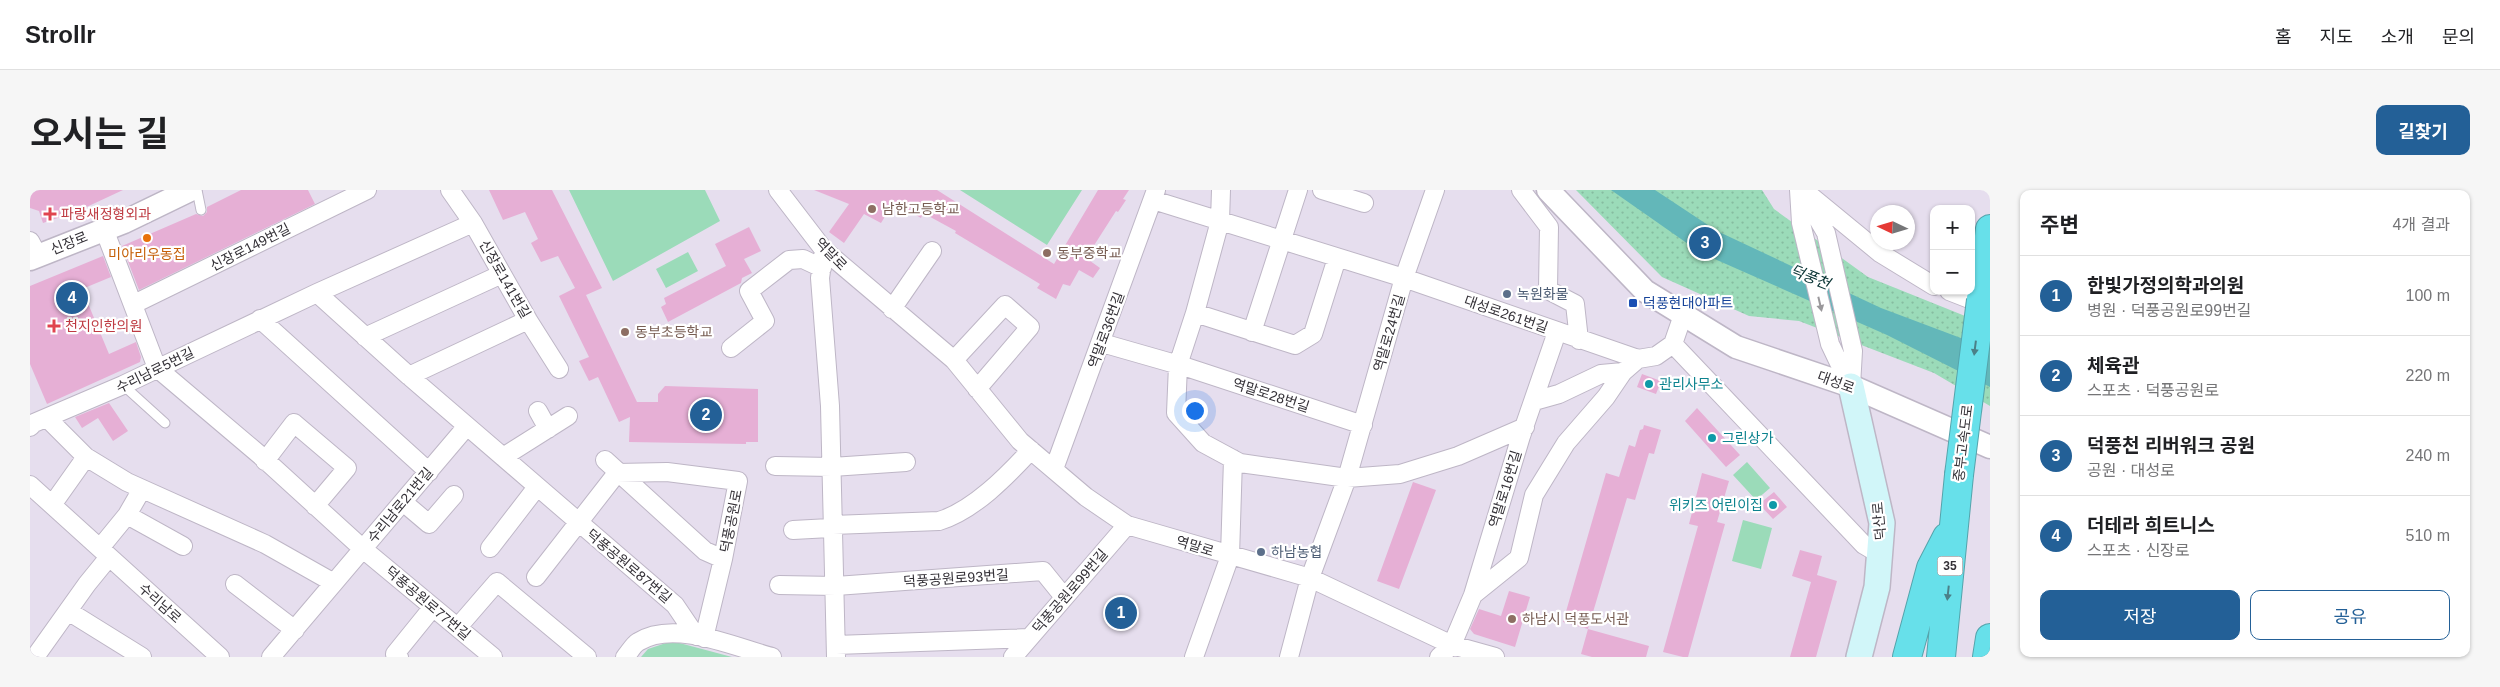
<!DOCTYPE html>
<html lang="ko">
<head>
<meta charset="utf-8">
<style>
  :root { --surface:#fff; --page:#f6f6f6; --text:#202124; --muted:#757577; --line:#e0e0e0; --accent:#236097 }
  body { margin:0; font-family:Helvetica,"Noto Sans KR",sans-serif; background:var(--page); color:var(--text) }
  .controls { position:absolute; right:15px; top:15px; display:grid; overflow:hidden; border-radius:10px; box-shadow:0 1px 4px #0004 }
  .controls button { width:45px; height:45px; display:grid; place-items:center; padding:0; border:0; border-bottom:1px solid var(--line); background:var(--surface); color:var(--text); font:25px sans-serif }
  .compass { position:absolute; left:1840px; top:15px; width:45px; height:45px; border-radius:50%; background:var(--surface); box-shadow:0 1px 4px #0004; rotate:274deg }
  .you { position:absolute; left:1164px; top:220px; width:18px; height:18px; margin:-12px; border:4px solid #fff; border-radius:50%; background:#1a73e8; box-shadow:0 0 0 8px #1a73e833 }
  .badge { display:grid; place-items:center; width:32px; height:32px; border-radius:50%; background:var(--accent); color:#fff; font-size:16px; font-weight:700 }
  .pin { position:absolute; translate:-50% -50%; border:2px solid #fff; box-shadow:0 1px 5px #0006 }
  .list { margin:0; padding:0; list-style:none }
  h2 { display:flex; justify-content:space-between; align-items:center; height:65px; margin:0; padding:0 20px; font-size:21px }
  h2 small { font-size:16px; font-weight:400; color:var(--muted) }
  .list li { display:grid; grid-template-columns:32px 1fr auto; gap:15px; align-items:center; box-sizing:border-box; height:80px; padding:0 20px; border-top:1px solid var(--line) }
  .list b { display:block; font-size:19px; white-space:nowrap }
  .list p { margin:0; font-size:16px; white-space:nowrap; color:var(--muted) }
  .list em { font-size:16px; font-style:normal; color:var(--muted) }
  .actions { display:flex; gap:10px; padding:15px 20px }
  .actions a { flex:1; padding:11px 0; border:1px solid var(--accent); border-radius:10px; text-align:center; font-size:18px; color:var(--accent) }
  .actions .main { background:var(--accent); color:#fff }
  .map { position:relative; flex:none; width:1960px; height:467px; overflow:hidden; border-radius:10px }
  header { display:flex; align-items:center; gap:30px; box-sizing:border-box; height:70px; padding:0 25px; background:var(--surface); border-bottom:1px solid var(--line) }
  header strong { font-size:24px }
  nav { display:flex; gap:28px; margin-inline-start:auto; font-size:18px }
  .intro { display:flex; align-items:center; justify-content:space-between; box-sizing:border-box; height:120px; padding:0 30px }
  h1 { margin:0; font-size:35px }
  .button { padding:12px 22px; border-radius:10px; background:var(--accent); color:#fff; font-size:18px; font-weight:700 }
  main { display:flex; gap:30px; padding:0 30px }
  aside { flex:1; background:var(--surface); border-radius:10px; box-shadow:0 1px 4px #0004 }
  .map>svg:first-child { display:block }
  .grass { fill:url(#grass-dots) }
  .park { fill:#9bdbb9 }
  .water { fill:#63b7b9 }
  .building { fill:#e6afd5 }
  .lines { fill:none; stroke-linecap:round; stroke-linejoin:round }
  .service-casing { stroke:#beb6c6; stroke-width:11 }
  .minor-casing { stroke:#beb6c6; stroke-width:20 }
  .tertiary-casing { stroke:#beb6c6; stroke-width:25 }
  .secondary-casing { stroke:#beb6c6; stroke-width:28 }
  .motorway-casing { stroke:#55a3ab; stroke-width:30 }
  .service { stroke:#fff; stroke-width:9 }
  .minor { stroke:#fff; stroke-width:18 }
  .tertiary { stroke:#fff; stroke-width:22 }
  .secondary { stroke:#d1f6f9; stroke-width:25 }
  .motorway { stroke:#67e0ea; stroke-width:28 }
  .motorway-bridge-casing { stroke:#55a3ab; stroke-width:30; stroke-linecap:butt }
  .motorway-bridge { stroke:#67e0ea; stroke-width:28 }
  .oneway { fill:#9a989b }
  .oneway2 { fill:#4b8088 }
  .education-dot { fill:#8d6e63; stroke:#fff; stroke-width:2 }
  .health-dot { fill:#e0444e; stroke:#fff; stroke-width:2 }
  .food-dot { fill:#e8710a; stroke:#fff; stroke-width:2 }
  .service-dot { fill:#5c6f8a; stroke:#fff; stroke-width:2 }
  .transit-dot { fill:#1a4fb4; stroke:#fff; stroke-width:2 }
  .culture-dot { fill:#0f9aa8; stroke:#fff; stroke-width:2 }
  .labels { text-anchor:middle; stroke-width:4.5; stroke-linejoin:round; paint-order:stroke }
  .shield { fill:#fff; stroke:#716f73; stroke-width:1 }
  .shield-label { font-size:12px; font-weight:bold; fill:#343137 }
  .education-label { font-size:14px; fill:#785e54; stroke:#fff; text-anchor:start }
  .health-label { font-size:14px; fill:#be3a42; stroke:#fff; text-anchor:start }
  .street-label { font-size:14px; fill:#343137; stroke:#fff }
  .food-label { font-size:14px; fill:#c56008; stroke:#fff }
  .service-label { font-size:14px; fill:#4e5e75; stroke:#fff; text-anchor:start }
  .transit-label { font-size:14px; fill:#164399; stroke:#fff; text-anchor:start }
  .culture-label { font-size:14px; fill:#0d838f; stroke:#fff; text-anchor:start }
  .water-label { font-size:15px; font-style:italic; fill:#063132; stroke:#fff }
</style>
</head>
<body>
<header>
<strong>Strollr</strong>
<nav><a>홈</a><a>지도</a><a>소개</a><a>문의</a></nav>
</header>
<div class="intro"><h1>오시는 길</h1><a class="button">길찾기</a></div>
<main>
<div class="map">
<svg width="1960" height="467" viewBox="0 0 1960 467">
  <defs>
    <pattern id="grass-dots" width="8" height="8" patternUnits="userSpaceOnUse" patternTransform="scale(1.25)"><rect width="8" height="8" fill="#9bdbb9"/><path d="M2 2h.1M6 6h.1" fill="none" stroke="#86bca0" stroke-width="1.8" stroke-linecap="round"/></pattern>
  </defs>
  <rect width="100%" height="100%" fill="#e6deee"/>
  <!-- grass -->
  <path class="grass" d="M1546,0h186l12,19 94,68 122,49v80l-56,-33 -135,-52 -50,-5 -87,-39z"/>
  <!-- park -->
  <path class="park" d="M539,0h136l15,31 -107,60z
    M930,0h122l-35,55z
    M658,62l10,19 -32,17 -10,-19z
    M1717,272l23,26 -14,12 -23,-25z
    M1713,330l29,8 -11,41 -29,-8z
    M642,451l60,16h-91l7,-8z"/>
  <!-- water -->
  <path class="water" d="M1581,0h44l62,41 164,77 109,41v38l-103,-52 -186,-82z"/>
  <!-- building -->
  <path class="building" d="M0,0h93l-45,21 -35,12 -4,-12 -9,-3z
    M211,0h67l7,14 -176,86 -17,-44 74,-32 7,2 4,-4v-5z
    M459,0h63l50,98 -16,7 51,107h21v-8l7,-8 93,3v53h-12v2l-117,-2 1,-25 -11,5 -21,-45 -9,4 -10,-20 10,-4 -30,-61 16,-8 -17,-32 -17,6 -10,-19 7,-4 -13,-27 -22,8z
    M784,0h123l117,74 44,-74h31l-6,9 3,1 -8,12 -2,-1 -30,47 14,10 -7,10 -14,-8 -9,16 -7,-2 -7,15 -19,-11 3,-4 -85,-51 1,-2 -33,-18 -2,5 -27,-16 -13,21 -17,-9 -20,29 -15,-11 20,-28z
    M719,37l12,24 -17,8 8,14 -10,5 -1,5 -73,39 -7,-15 5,-3 -2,-6 62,-32 -11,-22z
    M73,66l8,21 -29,12 27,65 27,-12 5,15 -1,5 -93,42 -17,-40v-78z
    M1612,184l19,7 -5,13 -19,-7z
    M79,213l19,28 -15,10 -15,-23 -16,10 -7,-11z
    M1667,218l43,47 -14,12 -41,-46z
    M1614,235l17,5 -7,24 -5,-1 -14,47 -8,-2 -39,131 61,17 -3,11h-54l-11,-3 7,-25 -25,-7 43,-149 13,4 10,-32 6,2 5,-17 3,-1z
    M1672,283l27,8 -12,41 8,2 -37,133h-5l-20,-5 35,-126 -9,-2z
    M1383,292l23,8 -37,99 -22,-8z
    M1744,302l13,15 -14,12 -14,-15z
    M1770,360l22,6 -5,19 20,6 -21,76h-26l21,-75 -19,-6z
    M1479,401l21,6 -15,50 -41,-13 -4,-5 9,-20 22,7z"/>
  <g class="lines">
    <!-- service casing -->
    <g class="service-casing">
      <path id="service" d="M167,0l4,20
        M93,195l42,38"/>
    </g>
    <!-- minor casing -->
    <g class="minor-casing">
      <path id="minor" d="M420,0l23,33 55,97 31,49
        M748,0l46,60 130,110 66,81 66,56 41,28 183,53 142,67 43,12
        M1191,0l-1,31 -25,92 -17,52 -2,48 27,30 37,20 107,15 53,-4 58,-18 67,-29
        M1292,0l42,13
        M1491,0l28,37 -1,63 27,14 4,36
        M1769,0l2,33 29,121 19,40
        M1771,0l25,43 27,118 -2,35
        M1777,3l73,60 54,33
        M1123,10l251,78 234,81 18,-3 17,-12
        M74,39l53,139 104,88 102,93 130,108
        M0,51l8,15
        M794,60l-4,28 10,128 6,251
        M1919,101l41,16
        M287,103l92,83 266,229 21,31
        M104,114l233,-114
        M862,119l40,-58
        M1165,123l100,32 18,-11 24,-76
        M230,129l169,153
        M1222,142l46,-142
        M335,147l137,-63
        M1072,153l84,24 177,58
        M1643,154l191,201 17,10
        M1643,154l10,-29
        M701,158l34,-27 -16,-30 40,-31 14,-1 19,9
        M924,170l51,-55 25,22 -53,62
        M379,186l119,-56
        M1504,211l25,-7 42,-20 22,-2
        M508,221l10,18
        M18,229l38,38 41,25 138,62 69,39
        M0,237l4,-4 89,-38 194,-92 156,-70
        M473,267l65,-41
        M575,270l100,91 18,8
        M235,271l29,-38 53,45 -32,38
        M745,276l57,1 74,-5
        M1024,279l102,-279
        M587,283l50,-1 71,9 -15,78 -19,79
        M0,295l190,172
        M373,312l26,22 25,-29
        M22,315l34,-48
        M97,325l56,31
        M763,340l37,-2 3,-3 106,-4c34,-10 68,-45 92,-71
        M70,358l27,-33 15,-26
        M460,358l47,-61
        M506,387l81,-104
        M205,394l60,46
        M749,395l57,1 207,-15 21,26
        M1443,405l46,-37 15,-63 32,-52 40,-46 17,-25 15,-13
        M38,421l74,46
        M428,437l39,-45 90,75
        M806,455l193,-7
        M5,467l52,-73 22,-27
        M241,467l196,-231
        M369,467l-4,-3 38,-47
        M595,467c4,-4 8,-12 13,-15 36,-23 97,5 134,15
        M983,467l114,-132
        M1164,467l36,-101 3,-97
        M1259,467l21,-79 37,-100 57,-200 31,-88
        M1409,467l13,-12 21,-50 48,-159 36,-104"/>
    </g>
    <!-- tertiary casing -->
    <g class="tertiary-casing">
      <path id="tertiary" d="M1518,0l97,101 91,56 115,39 139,61
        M0,69l94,-37 66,-32"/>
    </g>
    <!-- secondary casing -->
    <g class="secondary-casing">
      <path id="secondary" d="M1821,196l31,137 -5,64 -18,70"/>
    </g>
    <!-- motorway casing -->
    <g class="motorway-casing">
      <path id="motorway" d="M1951,110l9,-71
        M1877,467l24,-89 16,-31
        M1911,467l18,-182
        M1957,467l3,-19"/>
    </g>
    <!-- service -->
    <use href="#service" class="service"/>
    <!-- minor -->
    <use href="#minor" class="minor"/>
    <!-- tertiary -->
    <use href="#tertiary" class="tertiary"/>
    <!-- secondary -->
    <use href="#secondary" class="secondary"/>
    <!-- motorway -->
    <use href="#motorway" class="motorway"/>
    <!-- motorway-bridge casing -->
    <g class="motorway-bridge-casing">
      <path id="motorway-bridge" d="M1929,285l22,-175"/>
    </g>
    <!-- motorway-bridge -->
    <use href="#motorway-bridge" class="motorway-bridge"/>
  </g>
  <!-- one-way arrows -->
  <defs><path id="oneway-solid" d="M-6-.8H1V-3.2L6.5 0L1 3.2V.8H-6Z" transform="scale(1.25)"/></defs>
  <use class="oneway" href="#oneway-solid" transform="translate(1790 114) rotate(77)"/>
  <g class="oneway2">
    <use href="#oneway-solid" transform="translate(1945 158) rotate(97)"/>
    <use href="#oneway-solid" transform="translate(1918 403) rotate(96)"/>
  </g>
  <!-- markers -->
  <g class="education-dot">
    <circle cx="842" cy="19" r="5"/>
    <circle cx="1017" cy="63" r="5"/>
    <circle cx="595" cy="142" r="5"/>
    <circle cx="1482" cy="429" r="5"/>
  </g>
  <g class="health-dot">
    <path d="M17.5 16.5h5v5h5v5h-5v5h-5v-5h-5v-5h5z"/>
    <path d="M21.5 128.5h5v5h5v5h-5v5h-5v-5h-5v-5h5z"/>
  </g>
  <circle class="food-dot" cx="117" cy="48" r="5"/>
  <g class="service-dot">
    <circle cx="1477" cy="104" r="5"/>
    <circle cx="1231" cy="362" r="5"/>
  </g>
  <rect class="transit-dot" x="1598" y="108" width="10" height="10" rx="2.5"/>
  <g class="culture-dot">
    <circle cx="1619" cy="194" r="5"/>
    <circle cx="1682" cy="248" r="5"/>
    <circle cx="1743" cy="315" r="5"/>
  </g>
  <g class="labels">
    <!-- shield labels -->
    <rect class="shield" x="1907.5" y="366.5" width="25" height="19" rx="4"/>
    <g class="shield-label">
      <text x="1920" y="380">35</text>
    </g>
    <!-- education labels -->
    <g class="education-label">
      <text x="852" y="24">남한고등학교</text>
      <text x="1027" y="68">동부중학교</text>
      <text x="605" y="147">동부초등학교</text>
      <text x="1492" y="434">하남시 덕풍도서관</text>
    </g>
    <!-- health labels -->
    <g class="health-label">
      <text x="31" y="29">파랑새정형외과</text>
      <text x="35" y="141">천지인한의원</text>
    </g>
    <!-- street labels -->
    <g class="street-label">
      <text transform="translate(39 53) rotate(-22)" y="5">신장로</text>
      <text transform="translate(220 57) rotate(-27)" y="5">신장로149번길</text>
      <text transform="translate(801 64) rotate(46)" y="5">역말로</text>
      <text transform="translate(475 89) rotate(60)" y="5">신장로141번길</text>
      <text transform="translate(1476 124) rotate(19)" y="5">대성로261번길</text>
      <text transform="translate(1076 140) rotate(-70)" y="5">역말로36번길</text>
      <text transform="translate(1359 143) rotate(-74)" y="5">역말로24번길</text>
      <text transform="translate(125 180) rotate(-26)" y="5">수리남로5번길</text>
      <text transform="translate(1806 192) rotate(20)" y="5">대성로</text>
      <text transform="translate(1241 205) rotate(18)" y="5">역말로28번길</text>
      <text transform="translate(1933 253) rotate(-83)" y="5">중부고속도로</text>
      <text transform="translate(1475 299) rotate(-73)" y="5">역말로16번길</text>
      <text transform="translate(370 315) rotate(-50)" y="5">수리남로21번길</text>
      <text transform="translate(701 331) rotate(-79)" y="5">덕풍공원로</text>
      <text transform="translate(1849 331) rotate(-95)" y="5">덕산로</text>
      <text transform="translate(1165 356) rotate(17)" y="5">역말로</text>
      <text transform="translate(599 376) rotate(40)" y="5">덕풍공원로87번길</text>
      <text transform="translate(926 388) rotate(-4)" y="5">덕풍공원로93번길</text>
      <text transform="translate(1040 401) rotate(-49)" y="5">덕풍공원로99번길</text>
      <text transform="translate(130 413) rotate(42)" y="5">수리남로</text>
      <text transform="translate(398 413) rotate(40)" y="5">덕풍공원로77번길</text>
    </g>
    <!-- food labels -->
    <g class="food-label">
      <text x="117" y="69">미아리우동집</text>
    </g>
    <!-- service labels -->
    <g class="service-label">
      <text x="1487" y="109">녹원화물</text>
      <text x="1241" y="367">하남농협</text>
    </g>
    <!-- transit labels -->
    <g class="transit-label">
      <text x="1613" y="118">덕풍현대아파트</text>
    </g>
    <!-- culture labels -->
    <g class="culture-label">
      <text x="1629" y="199">관리사무소</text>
      <text x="1692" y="253">그린상가</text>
      <text x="1733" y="320" text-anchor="end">위키즈 어린이집</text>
    </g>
    <!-- water labels -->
    <g class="water-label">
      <text transform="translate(1780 87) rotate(22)" y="5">덕풍천</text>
    </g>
  </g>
</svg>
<div class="controls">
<button>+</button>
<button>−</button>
</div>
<svg class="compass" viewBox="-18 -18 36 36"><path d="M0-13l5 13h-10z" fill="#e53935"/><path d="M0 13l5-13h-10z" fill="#757577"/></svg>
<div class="you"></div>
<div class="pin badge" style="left:1091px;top:423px">1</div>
<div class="pin badge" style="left:676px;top:225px">2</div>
<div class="pin badge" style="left:1675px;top:53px">3</div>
<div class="pin badge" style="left:42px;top:108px">4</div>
</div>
<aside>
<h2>주변<small>4개 결과</small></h2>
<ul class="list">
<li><span class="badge">1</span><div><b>한빛가정의학과의원</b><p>병원 · 덕풍공원로99번길</p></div><em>100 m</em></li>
<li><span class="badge">2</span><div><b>체육관</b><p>스포츠 · 덕풍공원로</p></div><em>220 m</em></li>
<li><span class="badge">3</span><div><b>덕풍천 리버워크 공원</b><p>공원 · 대성로</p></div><em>240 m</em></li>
<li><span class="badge">4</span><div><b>더테라 희트니스</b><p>스포츠 · 신장로</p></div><em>510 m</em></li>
</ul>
<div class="actions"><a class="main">저장</a><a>공유</a></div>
</aside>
</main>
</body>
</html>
